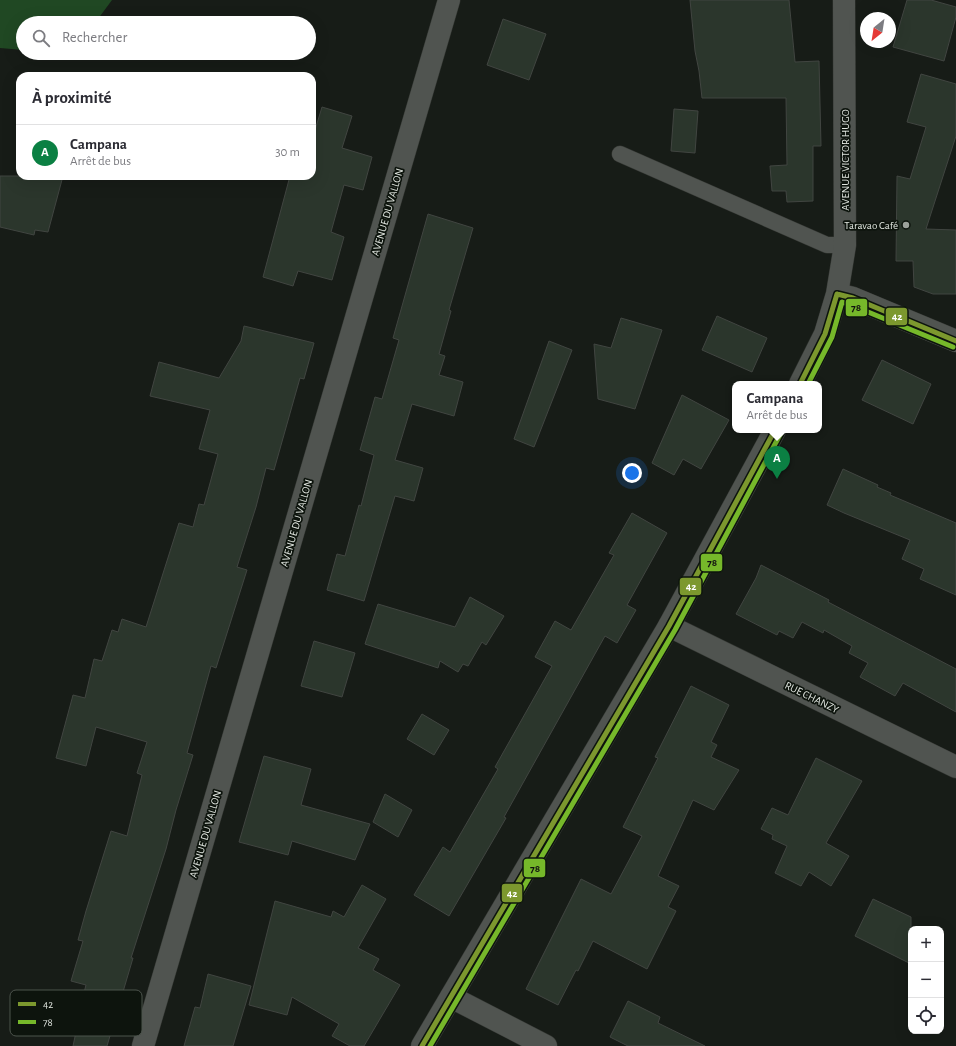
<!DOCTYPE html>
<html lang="fr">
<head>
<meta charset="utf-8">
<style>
  :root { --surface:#fff; --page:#f2f2f3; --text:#2b2b33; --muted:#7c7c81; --line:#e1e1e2; --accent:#0b8043 }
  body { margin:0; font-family:"Alegreya Sans",sans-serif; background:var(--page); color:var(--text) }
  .controls { position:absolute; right:12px; bottom:12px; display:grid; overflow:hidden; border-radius:8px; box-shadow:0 4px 16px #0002 }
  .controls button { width:36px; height:36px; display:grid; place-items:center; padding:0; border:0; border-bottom:1px solid var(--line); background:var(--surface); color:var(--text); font:20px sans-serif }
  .compass { position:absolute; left:860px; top:12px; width:36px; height:36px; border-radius:50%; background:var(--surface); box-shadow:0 4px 16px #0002; rotate:210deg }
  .you { position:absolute; left:632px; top:473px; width:14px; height:14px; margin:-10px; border:3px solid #fff; border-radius:50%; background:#1a73e8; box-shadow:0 0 0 6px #1a73e833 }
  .badge { display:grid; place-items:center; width:26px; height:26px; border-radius:50%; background:var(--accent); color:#fff; font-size:13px; font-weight:700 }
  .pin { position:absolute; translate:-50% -33px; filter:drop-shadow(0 1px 2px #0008) }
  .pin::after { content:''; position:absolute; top:21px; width:14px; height:12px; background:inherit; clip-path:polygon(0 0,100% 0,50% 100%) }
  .popup { position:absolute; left:732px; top:381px; width:90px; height:52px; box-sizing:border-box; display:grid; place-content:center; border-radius:8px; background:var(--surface); filter:drop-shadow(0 1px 3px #0005); font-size:13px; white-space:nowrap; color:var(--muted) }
  .popup b { font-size:15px; color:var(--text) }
  .popup::after { content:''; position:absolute; left:50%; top:100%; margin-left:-8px; border:8px solid transparent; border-top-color:var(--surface) }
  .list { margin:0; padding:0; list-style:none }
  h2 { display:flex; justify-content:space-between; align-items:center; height:52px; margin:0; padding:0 16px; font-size:17px }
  h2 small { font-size:13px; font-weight:400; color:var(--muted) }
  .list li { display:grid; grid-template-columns:26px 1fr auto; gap:12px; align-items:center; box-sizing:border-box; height:56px; padding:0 16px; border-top:1px solid var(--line) }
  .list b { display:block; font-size:15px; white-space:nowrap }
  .list p { margin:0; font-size:13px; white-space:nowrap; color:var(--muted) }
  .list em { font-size:13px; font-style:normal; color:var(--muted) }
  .icon { flex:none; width:22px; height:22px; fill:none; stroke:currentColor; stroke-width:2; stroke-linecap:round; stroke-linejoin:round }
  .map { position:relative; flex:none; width:956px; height:1046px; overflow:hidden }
  .search { position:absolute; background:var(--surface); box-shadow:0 4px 16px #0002; left:16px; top:16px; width:300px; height:44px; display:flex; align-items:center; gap:10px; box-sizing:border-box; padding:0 14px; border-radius:22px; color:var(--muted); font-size:15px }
  .panel { position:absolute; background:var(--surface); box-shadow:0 4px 16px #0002; left:16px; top:72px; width:300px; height:108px; border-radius:12px }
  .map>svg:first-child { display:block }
  .water { fill:#204823 }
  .building { fill:#2b362c; stroke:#414541 }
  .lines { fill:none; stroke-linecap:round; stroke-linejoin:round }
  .lane-casing { stroke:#343733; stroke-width:17 }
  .street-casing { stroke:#343733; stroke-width:23 }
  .secondary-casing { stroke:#343733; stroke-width:23 }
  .lane { stroke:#505450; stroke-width:16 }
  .street { stroke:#505450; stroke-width:22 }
  .secondary { stroke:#505450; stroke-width:22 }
  .bus-1-casing { stroke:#0d140d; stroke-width:8 }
  .bus-2-casing { stroke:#0d140d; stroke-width:8 }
  .bus-1 { stroke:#7c982e; stroke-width:5 }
  .bus-2 { stroke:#76b82a; stroke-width:5 }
  .poi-dot { fill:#9ca19b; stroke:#0d140d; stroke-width:1.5 }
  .labels { text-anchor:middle; stroke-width:3.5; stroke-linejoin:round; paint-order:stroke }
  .street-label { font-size:11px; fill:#e3e8e2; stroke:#0d140d }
  .poi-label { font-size:11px; fill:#e3e8e2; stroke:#0d140d; text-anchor:end }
  .key { fill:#0d140d; stroke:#4d544d; stroke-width:1 }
  .key-label { font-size:11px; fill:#e3e8e2 }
  .line-badge { stroke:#0d140d; stroke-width:1.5 }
  .badge-label { font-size:11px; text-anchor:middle; font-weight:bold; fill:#fff }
  .pale-badge-label { font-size:11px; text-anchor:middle; font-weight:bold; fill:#111 }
</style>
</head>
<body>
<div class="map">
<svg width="956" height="1046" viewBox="0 0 956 1046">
  <rect width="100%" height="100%" fill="#171c17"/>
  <!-- water -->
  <path class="water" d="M0,0h112l-17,23h-72v27l-23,-2z"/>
  <!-- building -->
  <path class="building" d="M690,0h99l6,62 24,-1 2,85h-8v55l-26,1 -1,-11h-14l-2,-25 17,-1 -1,-67h-84l-3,-27 -4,-20z
    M907,0h24l25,7v10l-12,44 -51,-14z
    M503,19l43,15 -17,46 -42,-15z
    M921,74l35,10v52l-30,93 30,1v64h-23l-19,-7 -1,-26h-17l1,-85 13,3 16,-52 -19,-5z
    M322,107l30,9 -10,32 30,9 -9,33 -19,-5 -13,47 13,5 -12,43 -34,-9 -5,15 -30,-9 27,-101h22v-36z
    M674,109l24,2 -3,42 -24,-2z
    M0,176h63l-15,56 -13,-2 -1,5 -34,-8z
    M428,214l45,14 -24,82 2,1 -12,43 6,2 -6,19 24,7 -9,34 -42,-12 -17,56 28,8 -9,33 -19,-5 -31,105 -37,-11 10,-36 8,2 14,-51 2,1 13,-51 -14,-5 15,-53 7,2 17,-59 -6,-2z
    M717,316l50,22 -15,34 -50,-22z
    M621,318l41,12 -27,79 -37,-10 -4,-55 17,4z
    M244,326l70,17 -10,36 -4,-1 -26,92 -8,-2 -10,39 -19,60 10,3 -31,98 -5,-2 -24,87 6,2 -17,55 -10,39 -35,109h2l-26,88h-34l3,-14 -2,-1 12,-46 -15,-4 12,-40 -5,-1 8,-29 25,-80 16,5 15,-61 -5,-2 10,-31 -51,-15 -10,39 -30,-8 17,-63 12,3 9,-39 8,2 10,-31 6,2 4,-13 24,8 33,-104 14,4 6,-23 5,1 14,-51 -19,-5 11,-39 -60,-14 9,-34 60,16 22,-37z
    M549,341l23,9 -38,97 -20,-8z
    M882,360l49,24 -18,40 -51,-24z
    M682,395l47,25 -28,49 -18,-10 -9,16 -22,-12z
    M843,469l35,16 -1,2 14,6 -1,2 66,28v72l-36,-16 4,-10 -22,-10 8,-19 -66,-27 -17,-8z
    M632,513l35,20 -40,72 9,5 -19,33 -12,-7 -101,181 2,1 -57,98 -35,-21 29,-48 7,5 48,-83 -3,-2 57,-101 -17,-9 20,-36 16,9 43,-75 -5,-2z
    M761,565l68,35 -1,2 128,67v43l-53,-29 -8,13 -35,-19 8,-14 -19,-10 3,-7 -28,-16 -1,3 -21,-11 -9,16 -14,-7 -2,4 -41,-21 20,-36z
    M470,597l34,19 -18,29 -4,-3 -14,24 -5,-2 -5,8 -18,-11 -2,7 -73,-24 13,-40 77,23z
    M314,641l41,12 -13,44 -41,-11z
    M691,686l38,19 -18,37 6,3 -6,12 28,13 -25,40 -21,-10 -35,76 21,10 -11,21 8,4 -29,58 -54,-28 -15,30 -2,-1 -18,35 -32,-16 55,-110 30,15 31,-58 -19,-9 35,-69 -3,-1z
    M422,714l27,16 -15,25 -27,-16z
    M264,756l47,13 -10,36 69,19 -15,36 -63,-19 -4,14 -49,-13z
    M816,758l46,23 -36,62 23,13 -18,30 -22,-14 -8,14 -26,-13 12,-27 -15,-7 1,-4 -12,-6 11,-21 16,7z
    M385,794l27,16 -14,27 -25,-15z
    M362,885l24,14 -28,49 21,11 -6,11 27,15 -36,61h-14l-18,-10 7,-12 -47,-27 -5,18 -38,-10 26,-104 56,16 2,-6 11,6z
    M873,899l38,18v47l-56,-28z
    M208,974l43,12 -18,60h-49l11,-39 5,1z
    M628,1001l32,16 -2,6 47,23h-77l-18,-9z"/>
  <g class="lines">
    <!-- lane casing -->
    <g class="lane-casing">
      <path id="lane" d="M620,154l207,91h18"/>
    </g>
    <!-- street casing -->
    <g class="street-casing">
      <path id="street" d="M669,626l287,141
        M451,997l95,49
        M143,1046l306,-1046"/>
    </g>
    <!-- secondary casing -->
    <g class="secondary-casing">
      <path id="secondary" d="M837,294l16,4 103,43
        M800,384l25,-50 12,-40 8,-49 -1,-245
        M422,1046l247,-420 106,-196"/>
    </g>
    <!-- lane -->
    <use href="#lane" class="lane"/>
    <!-- street -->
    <use href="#street" class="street"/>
    <!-- secondary -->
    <use href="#secondary" class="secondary"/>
    <!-- bus-1 casing -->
    <g class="bus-1-casing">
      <path id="bus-1" d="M837,294l16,4 103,43
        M800,384l25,-50 12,-40
        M422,1046l247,-420 106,-196"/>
    </g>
    <!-- bus-2 casing -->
    <g class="bus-2-casing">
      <path id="bus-2" d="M808,384l24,-47 10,-35 9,3 102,42
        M430,1046l245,-416 106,-197"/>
    </g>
    <!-- bus-1 -->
    <use href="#bus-1" class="bus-1"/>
    <!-- bus-2 -->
    <use href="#bus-2" class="bus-2"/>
  </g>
  <!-- markers -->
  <circle class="poi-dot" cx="906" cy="225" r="4"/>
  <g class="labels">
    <!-- street labels -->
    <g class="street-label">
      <text transform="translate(845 160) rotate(-90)" y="4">AVENUE VICTOR HUGO</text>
      <text transform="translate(387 212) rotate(-74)" y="4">AVENUE DU VALLON</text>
      <text transform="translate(296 523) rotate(-74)" y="4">AVENUE DU VALLON</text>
      <text transform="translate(812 697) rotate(26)" y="4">RUE CHANZY</text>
      <text transform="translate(205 834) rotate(-74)" y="4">AVENUE DU VALLON</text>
    </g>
    <!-- poi labels -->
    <g class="poi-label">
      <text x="898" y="229">Taravao Café</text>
    </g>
  </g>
  <!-- legend -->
  <rect x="10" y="990" width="132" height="46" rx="6" class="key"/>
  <rect x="18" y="1002" width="18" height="4" fill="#7c982e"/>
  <rect x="18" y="1020" width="18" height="4" fill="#76b82a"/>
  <g class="key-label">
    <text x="43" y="1008">42</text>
    <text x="43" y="1026">78</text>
  </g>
  <g class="line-badge">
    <rect x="845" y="298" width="23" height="19" rx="4" fill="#76b82a"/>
    <rect x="885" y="307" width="23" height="19" rx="4" fill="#7c982e"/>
    <rect x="700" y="553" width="23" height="19" rx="4" fill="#76b82a"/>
    <rect x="679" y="577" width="23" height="19" rx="4" fill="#7c982e"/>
    <rect x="523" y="858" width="23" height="20" rx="4" fill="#76b82a"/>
    <rect x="501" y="883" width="22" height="20" rx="4" fill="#7c982e"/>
  </g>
  <g class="badge-label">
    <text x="897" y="320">42</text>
    <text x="691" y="590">42</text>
    <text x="512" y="897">42</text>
  </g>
  <g class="pale-badge-label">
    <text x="856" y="311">78</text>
    <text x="712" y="566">78</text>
    <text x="535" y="872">78</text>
  </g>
</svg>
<div class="controls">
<button>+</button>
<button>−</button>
<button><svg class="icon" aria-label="locate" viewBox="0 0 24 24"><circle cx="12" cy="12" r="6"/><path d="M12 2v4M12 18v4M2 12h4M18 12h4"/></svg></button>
</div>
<svg class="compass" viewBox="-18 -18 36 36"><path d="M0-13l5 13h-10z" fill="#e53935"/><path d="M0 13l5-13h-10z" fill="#7c7c81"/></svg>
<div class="you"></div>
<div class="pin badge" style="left:777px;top:479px">A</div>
<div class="popup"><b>Campana</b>Arrêt de bus</div>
<div class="search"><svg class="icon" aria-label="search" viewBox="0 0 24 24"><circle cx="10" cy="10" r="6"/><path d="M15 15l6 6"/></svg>Rechercher</div>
<section class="panel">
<h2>À proximité<small></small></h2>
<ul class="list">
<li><span class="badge">A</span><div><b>Campana</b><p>Arrêt de bus</p></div><em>30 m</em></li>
</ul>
</section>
</div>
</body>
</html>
